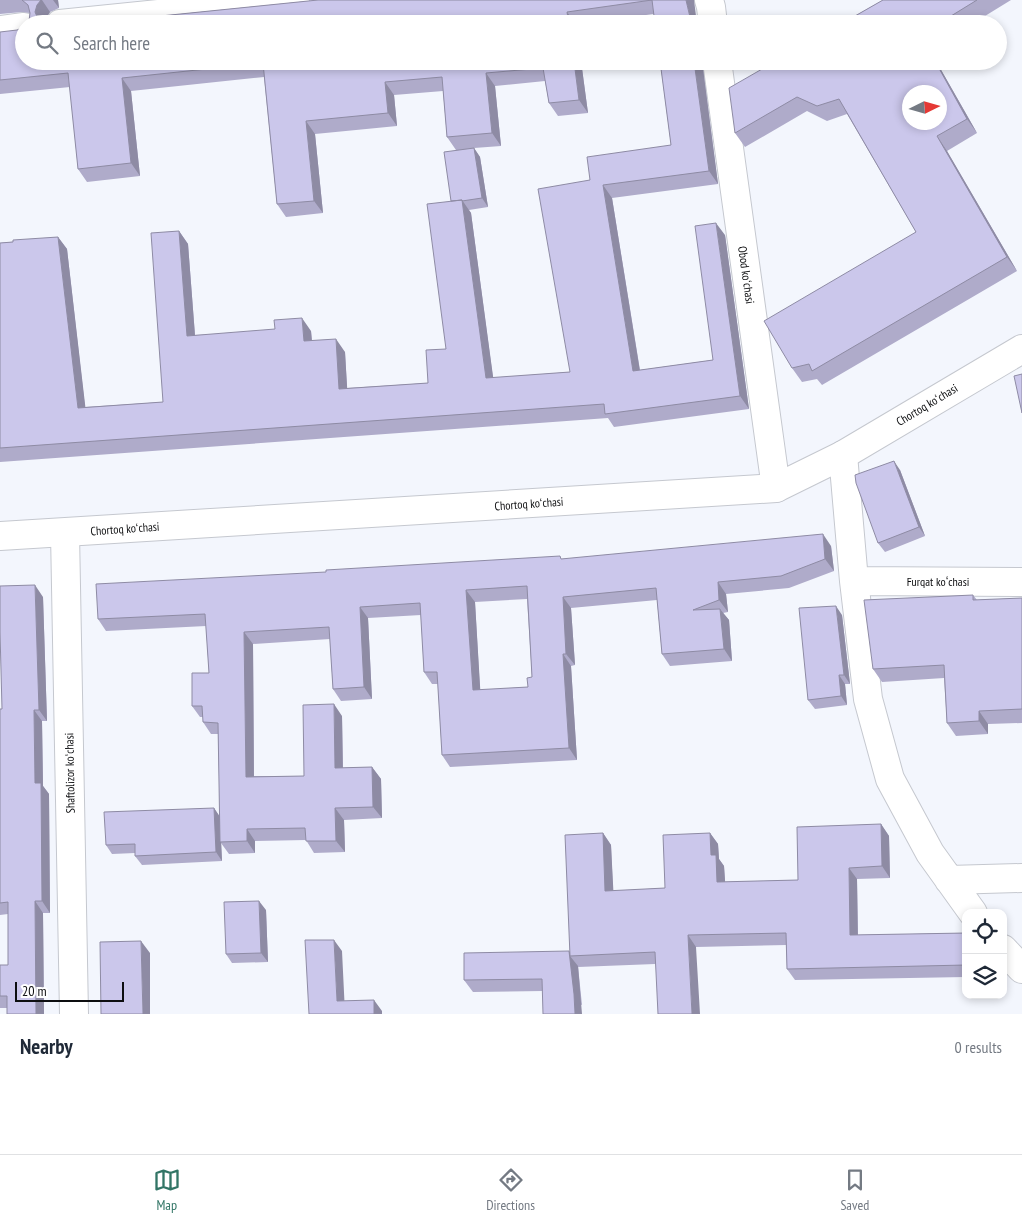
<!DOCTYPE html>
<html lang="en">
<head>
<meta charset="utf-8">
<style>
  :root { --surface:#fff; --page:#f6f6f7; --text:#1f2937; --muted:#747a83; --line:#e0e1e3; --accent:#327566 }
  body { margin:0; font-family:"PT Sans Narrow",sans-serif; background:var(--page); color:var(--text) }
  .controls { position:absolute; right:15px; bottom:15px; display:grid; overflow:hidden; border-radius:10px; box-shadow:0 2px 8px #0003 }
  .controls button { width:45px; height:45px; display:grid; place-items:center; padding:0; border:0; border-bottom:1px solid var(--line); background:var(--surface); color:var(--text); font:25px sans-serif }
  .compass { position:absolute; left:902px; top:85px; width:45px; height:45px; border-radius:50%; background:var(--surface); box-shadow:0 2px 8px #0003; rotate:85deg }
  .scale { position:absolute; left:15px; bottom:12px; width:109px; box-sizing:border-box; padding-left:5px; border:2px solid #0d0e10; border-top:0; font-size:14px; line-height:18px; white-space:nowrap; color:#0d0e10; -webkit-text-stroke:4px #fff; paint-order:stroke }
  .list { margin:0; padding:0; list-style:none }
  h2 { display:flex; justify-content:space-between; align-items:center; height:65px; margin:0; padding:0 20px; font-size:21px }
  h2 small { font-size:16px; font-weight:400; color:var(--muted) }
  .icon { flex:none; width:28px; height:28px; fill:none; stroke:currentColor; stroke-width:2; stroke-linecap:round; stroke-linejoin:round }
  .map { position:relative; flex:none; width:1022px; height:1014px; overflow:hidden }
  .search { position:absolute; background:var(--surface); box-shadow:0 2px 8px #0003; left:15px; right:15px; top:15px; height:55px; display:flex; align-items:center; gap:12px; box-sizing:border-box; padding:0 18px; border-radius:28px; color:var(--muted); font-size:19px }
  .sheet { height:140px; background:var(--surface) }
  nav { display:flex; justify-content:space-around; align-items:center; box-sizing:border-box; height:70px; border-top:1px solid var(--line); background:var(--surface); font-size:14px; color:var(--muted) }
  nav a { display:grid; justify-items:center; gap:2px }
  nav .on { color:var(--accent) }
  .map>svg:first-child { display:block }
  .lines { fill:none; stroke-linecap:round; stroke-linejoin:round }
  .street-casing { stroke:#c5c8cf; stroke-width:30 }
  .secondary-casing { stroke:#c5c8cf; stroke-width:30 }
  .street { stroke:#fff; stroke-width:28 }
  .secondary { stroke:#fff; stroke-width:28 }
  .wall { fill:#afabca; fill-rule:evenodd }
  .shaded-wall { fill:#8e8ba4 }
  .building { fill:#cbc7eb; stroke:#8e8ba4; fill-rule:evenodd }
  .labels { text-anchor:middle; stroke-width:4; stroke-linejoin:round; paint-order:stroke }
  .street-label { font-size:12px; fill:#0d0e10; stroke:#fff }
</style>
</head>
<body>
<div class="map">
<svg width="1022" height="1014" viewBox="0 0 1022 1014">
  <rect width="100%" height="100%" fill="#f3f6fd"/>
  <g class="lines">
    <!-- street casing -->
    <g class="street-casing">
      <path id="street" d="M709,0l2,7 2,17
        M60,24l235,-24
        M0,30l24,-3
        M717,61l59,427
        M843,455l11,126 14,118 22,80 40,74 43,60
        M65,533l9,481
        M854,581l168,1
        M949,880l73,-2
        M1003,949l19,20"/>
    </g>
    <!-- secondary casing -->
    <g class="secondary-casing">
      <path id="secondary" d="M0,536l776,-48 67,-33 179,-106"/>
    </g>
    <!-- street -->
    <use href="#street" class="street"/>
    <!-- secondary -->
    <use href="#secondary" class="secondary"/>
  </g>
  <!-- wall -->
  <path class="wall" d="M0,0h58l1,8 -9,4 -4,6 -17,3 1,-8 -8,-1 -22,2z
    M318,0h376v4l-41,10 -69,10h-502z
    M883,0h128l-39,24h-131z
    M0,32l581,29 7,52 -30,3 -9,-13 -4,-22 -50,5 6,60 -27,2 6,9 8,50 -19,3 2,3 22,165 77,-6 20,-192 81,-35 -11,-84h42l16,123 -106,14 28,172 73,-10 12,-125 24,174 -135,18 -6,-9 -608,44v-219l58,-6 9,12 18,158 78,-5 16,-171 9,13 7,91 116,-4 1,10 33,11 2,36 81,-5 18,-34 5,-148 5,-51 -9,-13 -4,-46 -49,4 3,31 -82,8 8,79 -37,4 -9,-13 -13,-127 -133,14 9,85 -53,6 -9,-13 -8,-82 -70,7z
    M776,61h160l41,72 -30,18 70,120 -195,114 -5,-6 -15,3 -10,-14 124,-136 -69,-118 -20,7 -20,-10 -62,36 -10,-14z
    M900,470l25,66 -40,16 -7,-9z
    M831,546l3,25 -45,17 -63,6 2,18 -5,1 6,7 3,41 -62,5 -8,-12 -5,-54 -86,8 4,57 -4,1 6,94 -127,7 -8,-12 -4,-71h-6l-8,-12 -3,-57 -53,3 4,81 -31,2 -8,-12 -3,-50 -77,5 1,132h50l38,-60 1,52 29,-1 9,12 1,39 -38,2 1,32 -31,1 -8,-13 -51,1v12l-26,1 -8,-11 1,18 -80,4 -7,-9v-3l-23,1 -6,-9 108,-37 6,9 -2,-83h-7l-8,-12v-5h-3l-8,-11 17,-33 -3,-47 -100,5 -8,-12 464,-60zM527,599l5,78 -4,10 -48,3 -5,-88z
    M973,595l4,5 45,-2v125l-34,1v10l-32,2 -9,-13 -3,-45 -62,4 -9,-13z
    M43,597l4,124h-5l1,65 6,8 1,119h-7l1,101h-37v-6h-7v-43h8v-51l-8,1v-80l2,-126z
    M842,615l8,69h-5l2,21 -32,4 -7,-9z
    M881,824l8,12 1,42 -33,1 1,56 108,-2v44l-171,3 -8,-11 -1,-24 -90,2 -41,17 -77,3v-1l4,39 -39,-14 -70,1 -9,-12 106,-28 33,-119 8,12 2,46 52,-3 45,-55 8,11 1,15 5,7 1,16 73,-2z
    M266,910l2,52 -36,1 -6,-9z"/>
  <!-- shaded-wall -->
  <path class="shaded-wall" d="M41,0h1l8,12 -4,6 -1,6h-4l-2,-3 -4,-9 2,-7z
    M53,0h5l1,8z
    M686,0h8l3,24h-3l-3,-4 -2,-7z
    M567,12l9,12h-7z
    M574,61h7l7,52 -9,-13z
    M694,61h8l16,123 -9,-13z
    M935,61h1l41,72 -10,-14z
    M486,73l9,13 6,60 -9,-13z
    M122,78l9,13 9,85 -9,-13z
    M385,82l9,13 3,31 -9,-13z
    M306,121l9,13 8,79 -9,-12z
    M937,136l10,15 70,120 -10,-14z
    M474,148l6,9 8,50 -6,-9z
    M603,185l9,13 30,186 -9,-13z
    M462,200l9,13 24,178 -9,-13z
    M716,223l9,12 24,174 -9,-13z
    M179,231l9,13 8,105 -9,-13z
    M58,237l9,12 20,172 -9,-13z
    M302,318l9,13 2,23 -9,-13z
    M336,339l9,13 3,50 -9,-13z
    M894,461l6,9 25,66 -6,-9z
    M823,534l8,12 3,25 -9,-12z
    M718,582l8,12 2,18 -9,-12z
    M35,585l8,12 4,124 -8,-11z
    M466,590l9,12 6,100 -8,-12z
    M563,597l8,11 4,57 -9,-11z
    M836,606l6,9 8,69 -6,-9z
    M360,607l8,11 4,81 -8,-12z
    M720,609l9,11 3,41 -8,-12z
    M244,632l9,12 1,144 -8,-11z
    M563,654l8,12 6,94 -8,-12z
    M839,675l6,9 2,21 -6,-9z
    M334,704l8,12 1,64 -8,-12z
    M34,710l8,11 1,65 6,8 1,119 -8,-12 -7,-118z
    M979,711l9,13v10l-9,-13z
    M372,767l9,12 1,39 -9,-11z
    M214,808l6,9 2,44 -6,-9z
    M335,808l9,12 1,32 -9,-11z
    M881,824l8,12 1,42 -8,-12z
    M247,829l8,12v12l-8,-12z
    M603,833l8,12 3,58 -9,-12z
    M710,833l8,11 1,15 5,7 2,28 -9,-12 -6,-27z
    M849,868l8,11 1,68 -8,-12z
    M35,901l8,12 1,101h-8z
    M259,901l7,9 2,52 -7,-9z
    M688,935l8,12 4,67h-8z
    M334,940l8,11 3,62 -8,-12z
    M141,941l9,12v61h-7z
    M569,951l3,5h-2l8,10 4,48h-7z
    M374,1000l8,11v3h-8z"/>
  <!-- building -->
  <path class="building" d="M22,0h19l-4,5 -2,7 4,9 4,3h-16l2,-3 1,-8 -2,-8z
    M318,0h368l3,13 2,7 4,4h-40l-3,-24 -85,12 2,12h-487z
    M883,0h94l-39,24h-97z
    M24,27v34h550l5,39 -30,3 -6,-35 -57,5 6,60 -45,4 -5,-60 -57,5 3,31 -82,8 8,80 -37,3 -14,-141 -141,15 9,85 -53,6 -10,-96 -68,7v-48l17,-2z
    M660,61h34l15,110 -106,14 30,186 80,-11 -18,-134 21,-3 24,173 -135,18 -1,-10 -604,44v-205l13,-1v-2l45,-3 20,171 85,-6 -12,-169 28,-2 8,105 88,-7 -1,-9 28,-2 2,23 32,-2 3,50 89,-6 -2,-33 20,-1 -19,-145 35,-4 24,178 84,-6 -32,-183 52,-9 -3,-23 84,-12z
    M776,61h159l32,58 -30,17 70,121 -195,114 -3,-7 -17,4 -28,-47 152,-89 -77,-133 -22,7 -20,-9 -62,36 -6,-45zM910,92h30v30h-30z
    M474,148l8,50 -20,3v-1l-11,1 -7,-49z
    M1022,374v39l-8,-37z
    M894,461l25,66 -41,16 -22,-60 -1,-8z
    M823,534l2,25 -44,17 -63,6 1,18 -26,10 27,-1 4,40 -62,5 -6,-66 -93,9 3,57h-3l6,94 -127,7 -5,-83h-13l-4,-69 -60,4 4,80 -31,2 -4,-62 -85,5 2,145 58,-1 -1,-71 31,-1 1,64 37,-1 1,40 -38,1 1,33h-30l-1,-13 -58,1v12l-27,1 -2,-119 -15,-1 -1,-16h-10v-33h17l-4,-59 -107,5 -2,-35 230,-12v-2l234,-14 1,3zM527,586l5,91 -5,1 1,9 -55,3 -7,-100z
    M35,585l4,125h-5l1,73h6l1,118h-7l1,113h-29v-18h-7v-31h8v-63l-8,1v-194h2l-2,-77v-46z
    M973,595v5l49,-2v111l-43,2v10l-32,2 -3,-58 -71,4 -9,-69z
    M836,606l8,69h-5l2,21 -33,4 -9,-92z
    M214,808l2,44 -81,4v-12l-29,1 -2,-33z
    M881,824l1,42 -33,2 1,67 116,-2v32l-179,4 -1,-36 -98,2 4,79h-34l-3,-62 -85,4 -5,-121 38,-2 2,58 60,-3 -2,-53 47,-2 1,22h5l1,27 81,-2 -1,-53z
    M259,901l2,52 -35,1 -2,-52z
    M305,940h29l3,61 37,-1v14h-65z
    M141,941l2,73h-42l-1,-72z
    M569,951l5,43 1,20h-32l-1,-35 -78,1v-27z"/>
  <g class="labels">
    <!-- street labels -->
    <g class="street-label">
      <text transform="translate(746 275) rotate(82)" y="4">Obod koʻchasi</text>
      <text transform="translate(927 405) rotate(-31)" y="4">Chortoq koʻchasi</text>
      <text transform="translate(529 504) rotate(-4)" y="4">Chortoq koʻchasi</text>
      <text transform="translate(125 529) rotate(-4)" y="4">Chortoq koʻchasi</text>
      <text x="938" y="586">Furqat koʻchasi</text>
      <text transform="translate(70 773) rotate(-91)" y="4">Shaftolizor koʻchasi</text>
    </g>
  </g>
</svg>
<div class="controls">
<button><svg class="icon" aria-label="locate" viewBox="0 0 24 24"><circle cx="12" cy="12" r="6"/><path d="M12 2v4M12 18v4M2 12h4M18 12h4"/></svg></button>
<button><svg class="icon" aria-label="layers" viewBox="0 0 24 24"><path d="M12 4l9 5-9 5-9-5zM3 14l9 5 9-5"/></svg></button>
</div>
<svg class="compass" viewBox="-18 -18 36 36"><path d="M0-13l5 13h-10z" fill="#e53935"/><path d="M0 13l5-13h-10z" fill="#747a83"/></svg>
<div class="scale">20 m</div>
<div class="search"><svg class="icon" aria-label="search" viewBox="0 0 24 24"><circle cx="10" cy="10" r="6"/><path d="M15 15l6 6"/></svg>Search here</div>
</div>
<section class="sheet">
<h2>Nearby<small>0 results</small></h2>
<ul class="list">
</ul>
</section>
<nav>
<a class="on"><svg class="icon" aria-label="map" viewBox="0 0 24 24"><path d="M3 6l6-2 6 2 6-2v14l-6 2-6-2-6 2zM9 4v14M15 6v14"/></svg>Map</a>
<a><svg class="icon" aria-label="directions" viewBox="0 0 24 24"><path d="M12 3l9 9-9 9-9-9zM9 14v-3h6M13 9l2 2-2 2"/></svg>Directions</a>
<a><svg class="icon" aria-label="saved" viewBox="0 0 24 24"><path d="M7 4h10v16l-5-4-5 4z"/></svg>Saved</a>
</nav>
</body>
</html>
